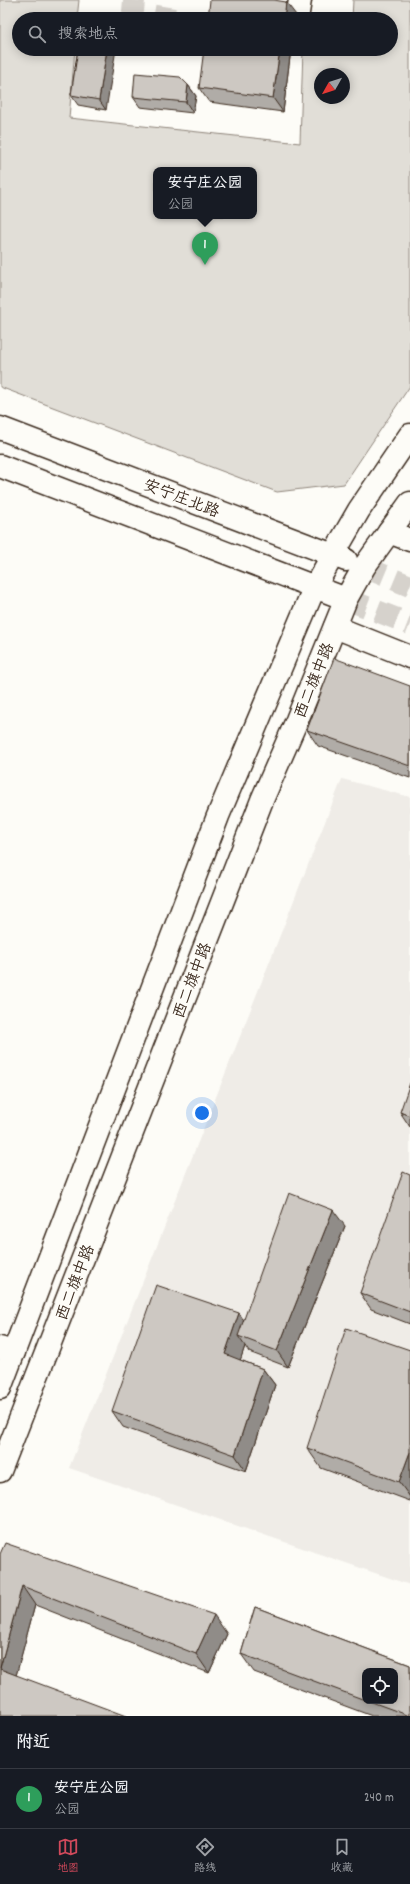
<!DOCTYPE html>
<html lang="zh">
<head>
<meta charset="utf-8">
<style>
  :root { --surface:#171b24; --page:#20242c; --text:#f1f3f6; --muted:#9ea1a6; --line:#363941; --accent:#d1495b }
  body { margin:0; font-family:Dekko,"LXGW WenKai TC",sans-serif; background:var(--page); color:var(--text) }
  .controls { position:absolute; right:12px; bottom:12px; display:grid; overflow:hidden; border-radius:8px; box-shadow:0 2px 10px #0003 }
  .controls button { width:36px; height:36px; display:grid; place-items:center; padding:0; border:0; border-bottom:1px solid var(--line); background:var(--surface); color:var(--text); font:20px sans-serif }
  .compass { position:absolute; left:314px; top:68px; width:36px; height:36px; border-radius:50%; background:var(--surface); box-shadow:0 2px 10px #0003; rotate:231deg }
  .you { position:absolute; left:202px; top:1113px; width:14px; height:14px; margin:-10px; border:3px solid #fff; border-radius:50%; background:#1a73e8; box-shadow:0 0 0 6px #1a73e833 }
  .badge { display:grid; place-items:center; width:26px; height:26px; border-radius:50%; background:var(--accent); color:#fff; font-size:13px; font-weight:700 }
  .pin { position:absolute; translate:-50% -33px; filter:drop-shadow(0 1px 2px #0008) }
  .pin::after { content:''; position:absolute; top:21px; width:14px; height:12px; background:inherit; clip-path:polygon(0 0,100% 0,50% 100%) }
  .popup { position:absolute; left:153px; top:167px; width:104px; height:52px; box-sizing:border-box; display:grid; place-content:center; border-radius:8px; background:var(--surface); filter:drop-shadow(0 1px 3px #0005); font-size:13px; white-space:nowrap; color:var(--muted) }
  .popup b { font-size:15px; color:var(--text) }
  .popup::after { content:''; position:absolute; left:50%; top:100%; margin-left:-8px; border:8px solid transparent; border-top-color:var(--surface) }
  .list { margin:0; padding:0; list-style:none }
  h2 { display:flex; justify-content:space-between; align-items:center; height:52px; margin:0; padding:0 16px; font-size:17px }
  h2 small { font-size:13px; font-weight:400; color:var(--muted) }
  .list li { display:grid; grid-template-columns:26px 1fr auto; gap:12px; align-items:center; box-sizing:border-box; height:60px; padding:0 16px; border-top:1px solid var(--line) }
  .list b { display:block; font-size:15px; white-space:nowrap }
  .list p { margin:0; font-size:13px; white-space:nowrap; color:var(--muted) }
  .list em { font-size:13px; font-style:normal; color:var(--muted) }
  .icon { flex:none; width:22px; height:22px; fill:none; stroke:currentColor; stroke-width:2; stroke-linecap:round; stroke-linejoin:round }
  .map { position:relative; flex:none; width:410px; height:1716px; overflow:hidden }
  .search { position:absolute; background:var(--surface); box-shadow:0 2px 10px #0003; left:12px; right:12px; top:12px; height:44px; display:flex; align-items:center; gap:10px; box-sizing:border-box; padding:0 14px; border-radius:22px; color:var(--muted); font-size:15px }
  .sheet { height:112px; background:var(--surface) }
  nav { display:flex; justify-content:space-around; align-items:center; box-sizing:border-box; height:56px; border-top:1px solid var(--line); background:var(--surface); font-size:11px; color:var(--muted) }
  nav a { display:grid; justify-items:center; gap:2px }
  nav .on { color:var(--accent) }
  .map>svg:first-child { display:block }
  .built { fill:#efece7 }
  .green { fill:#e1ded7; stroke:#8e847a; fill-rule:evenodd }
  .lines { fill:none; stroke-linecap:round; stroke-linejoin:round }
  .minor-tunnel { stroke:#d6d2cc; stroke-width:22; stroke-dasharray:22 11; stroke-linecap:butt }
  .major-tunnel { stroke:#d6d2cc; stroke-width:22; stroke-dasharray:22 11; stroke-linecap:butt }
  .minor-casing { stroke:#3b2a1e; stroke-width:25 }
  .major-casing { stroke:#3b2a1e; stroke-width:25 }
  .minor { stroke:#fdfcf7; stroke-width:22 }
  .major { stroke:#fdfcf7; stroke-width:22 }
  .wall { fill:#b0aca7; stroke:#3b2a1e; fill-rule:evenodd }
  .shaded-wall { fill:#908c88; stroke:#3b2a1e }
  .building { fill:#cdc8c2; stroke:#3b2a1e }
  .labels { text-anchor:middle; stroke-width:3; stroke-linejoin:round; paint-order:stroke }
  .street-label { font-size:16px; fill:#3b2a1e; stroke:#fdfcf7 }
</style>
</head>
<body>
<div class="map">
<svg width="410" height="1716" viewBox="0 0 410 1716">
  <rect width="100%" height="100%" fill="#fdfcf7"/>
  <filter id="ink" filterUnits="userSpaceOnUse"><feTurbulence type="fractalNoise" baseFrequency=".025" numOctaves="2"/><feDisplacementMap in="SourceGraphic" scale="8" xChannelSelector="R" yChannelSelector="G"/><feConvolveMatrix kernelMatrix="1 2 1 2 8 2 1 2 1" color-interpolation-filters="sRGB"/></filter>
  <g filter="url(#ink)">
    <!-- built -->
    <path class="built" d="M342,779l68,18v788l-341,-117z"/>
    <!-- green -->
    <path class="green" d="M0,0h79l-2,19h-58v30h56l-6,69 231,25 3,-94h88v-30h-39l1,-19h57v386l-66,98 -67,8 -277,-105zM320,74h24v24h-24zM156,170h98v46h-98z"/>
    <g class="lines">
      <!-- minor-tunnel -->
      <path class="minor-tunnel" d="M134,0l-1,12 41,7"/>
      <!-- major-tunnel -->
      <path class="major-tunnel" d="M364,567l46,19
        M346,599l64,25"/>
      <!-- minor casing -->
      <g class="minor-casing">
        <path id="minor" d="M297,19l3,-19
          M389,532l21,8
          M335,627l75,30
          M0,1348l14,4"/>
      </g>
      <!-- major casing -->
      <g class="major-casing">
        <path id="major" d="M0,428l346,132
          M0,466l346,133
          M0,1388l218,-572 97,-230 44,-76 51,-75
          M0,1471l262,-671 35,-80 49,-121 18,-32 46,-64"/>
      </g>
      <!-- minor -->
      <use href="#minor" class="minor"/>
      <!-- major -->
      <use href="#major" class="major"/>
    </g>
    <!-- wall -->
    <path class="wall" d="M78,49l28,61 -28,-5 -7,-10z
      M291,49l-8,63 -74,-10 -10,-14z
      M188,85l8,11 -3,17 -53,-6 -7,-10z
      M410,686v92l-92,-32 -11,-16z
      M400,1112l10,4v11z
      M410,1175v149l-39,-15 -11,-16z
      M345,1226l-57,141 -39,-15 -4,-6 -5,14 23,9 12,16 -29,86 -123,-44 -11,-16 131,-91z
      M410,1350v151l-89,-33 -14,-20z
      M0,1554l227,80 -18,39 -174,-68 -19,70 -16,41z
      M255,1607l155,58v51h-38l-118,-44 -13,-18zM365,1671h30v30h-30z"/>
    <!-- shaded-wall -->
    <path class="shaded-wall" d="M286,2l10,13 -1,4h-11z
      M107,49h9l-10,61 -7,-10z
      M280,49h11l-8,63 -10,-14z
      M188,85l8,11 -3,17 -7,-11z
      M333,1210l12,16 -57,141 -11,-16z
      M239,1313l11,17 -12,6 7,10 -8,24 -12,-16z
      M263,1369l12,16 -29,86 -11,-16z
      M410,1452v45l-11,-15z
      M22,1586l13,19 -22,82 -13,-18v-1z
      M214,1615l13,19 -18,39 -13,-19z"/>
    <!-- building -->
    <path class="building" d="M210,0h64l12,2 -2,17h-76z
      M78,49h29l-8,51 -28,-5z
      M204,49h76l-7,49 -74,-10z
      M135,73l45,4 8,8 -2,17 -53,-5z
      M334,658l76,28v80l-103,-36z
      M410,1083v33l-10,-4z
      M403,1172l7,3v137l-50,-19z
      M289,1193l44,17 -56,141 -39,-15z
      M156,1285l83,28 -14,41 38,15 -28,86 -123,-44z
      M346,1328l64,22v102l-11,30 -92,-34z
      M5,1543l209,72 -18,39 -174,-68 -22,82v-114z
      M255,1607l155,58v51l-41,-15h26v-30h-30v29l-124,-46z
      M0,1669l126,47h-126z"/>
  </g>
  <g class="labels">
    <!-- street labels -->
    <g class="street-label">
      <text transform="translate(182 497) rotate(21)" y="6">安宁庄北路</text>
      <text transform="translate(313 680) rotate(-68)" y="6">西二旗中路</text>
      <text transform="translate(191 980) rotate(-69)" y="6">西二旗中路</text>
      <text transform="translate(74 1282) rotate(-69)" y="6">西二旗中路</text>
    </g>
  </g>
</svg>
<div class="controls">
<button><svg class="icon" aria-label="locate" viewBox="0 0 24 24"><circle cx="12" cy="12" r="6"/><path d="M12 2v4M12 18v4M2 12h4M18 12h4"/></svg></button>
</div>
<svg class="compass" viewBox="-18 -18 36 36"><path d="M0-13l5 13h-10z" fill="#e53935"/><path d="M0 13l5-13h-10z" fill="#9ea1a6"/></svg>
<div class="you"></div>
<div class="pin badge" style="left:205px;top:265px;background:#2e9e5b">1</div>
<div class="popup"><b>安宁庄公园</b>公园</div>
<div class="search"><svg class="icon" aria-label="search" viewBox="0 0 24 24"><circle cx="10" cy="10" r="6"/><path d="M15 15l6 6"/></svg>搜索地点</div>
</div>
<section class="sheet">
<h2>附近<small></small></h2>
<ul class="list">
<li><span class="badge" style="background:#2e9e5b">1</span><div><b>安宁庄公园</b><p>公园</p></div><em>240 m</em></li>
</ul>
</section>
<nav>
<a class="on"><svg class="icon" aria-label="map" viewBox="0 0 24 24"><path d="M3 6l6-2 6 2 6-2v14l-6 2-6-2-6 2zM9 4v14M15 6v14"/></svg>地图</a>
<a><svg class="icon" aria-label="directions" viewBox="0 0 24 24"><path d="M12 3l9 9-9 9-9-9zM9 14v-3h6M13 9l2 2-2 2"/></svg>路线</a>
<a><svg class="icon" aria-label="saved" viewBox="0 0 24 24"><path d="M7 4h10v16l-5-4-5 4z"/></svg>收藏</a>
</nav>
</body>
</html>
